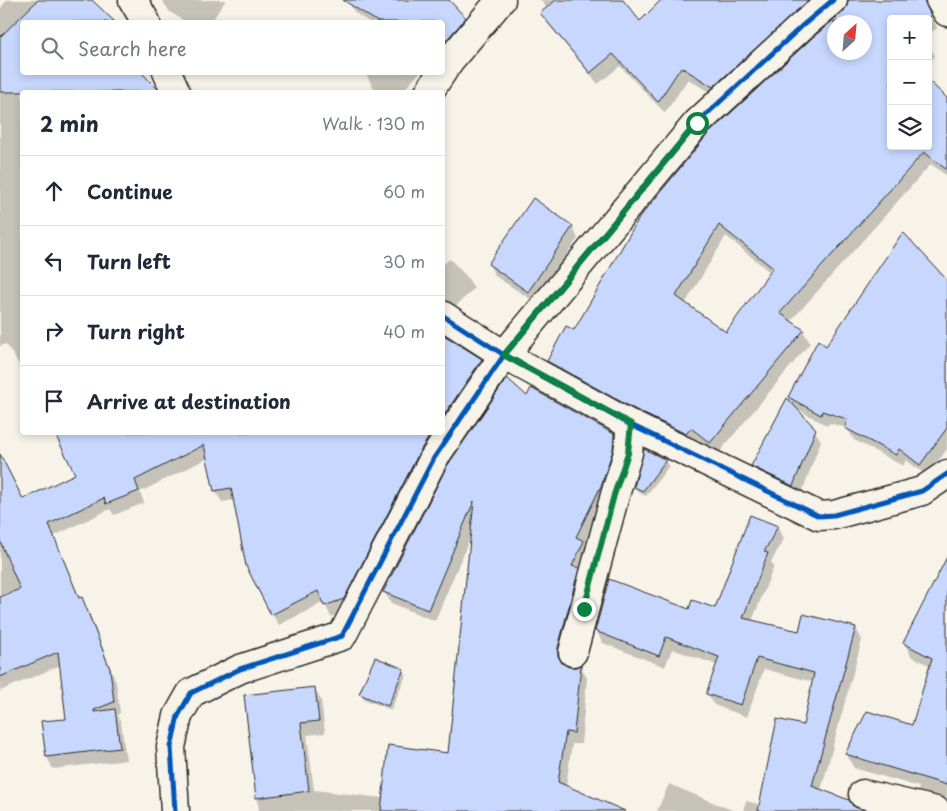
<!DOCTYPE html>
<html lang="en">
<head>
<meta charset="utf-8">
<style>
  :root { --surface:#fff; --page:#f2f2f3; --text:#1f2937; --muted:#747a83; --line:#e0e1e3 }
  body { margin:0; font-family:"Playpen Sans",sans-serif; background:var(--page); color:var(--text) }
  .controls { position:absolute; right:15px; top:15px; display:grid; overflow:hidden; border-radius:5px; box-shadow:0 2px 8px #0003 }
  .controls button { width:45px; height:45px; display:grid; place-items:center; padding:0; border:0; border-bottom:1px solid var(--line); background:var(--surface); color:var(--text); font:25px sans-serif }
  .compass { position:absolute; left:827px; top:15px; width:45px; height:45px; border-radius:50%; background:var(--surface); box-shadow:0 2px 8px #0003; rotate:26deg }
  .stop { position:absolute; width:15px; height:15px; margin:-11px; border:4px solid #0b8043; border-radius:50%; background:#fff }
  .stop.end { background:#0b8043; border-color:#fff; box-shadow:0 1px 5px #0008 }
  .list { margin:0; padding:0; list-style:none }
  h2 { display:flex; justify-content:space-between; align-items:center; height:65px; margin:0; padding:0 20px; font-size:21px }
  h2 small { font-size:16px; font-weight:400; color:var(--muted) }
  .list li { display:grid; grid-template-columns:32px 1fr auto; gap:15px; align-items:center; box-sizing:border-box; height:70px; padding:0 20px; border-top:1px solid var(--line) }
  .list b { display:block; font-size:19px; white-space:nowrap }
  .list em { font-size:16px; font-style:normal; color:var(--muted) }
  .icon { flex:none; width:28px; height:28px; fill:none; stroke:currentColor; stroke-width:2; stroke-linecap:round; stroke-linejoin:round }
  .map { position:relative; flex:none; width:947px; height:811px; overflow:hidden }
  .search { position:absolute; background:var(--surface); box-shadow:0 2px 8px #0003; left:20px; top:20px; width:425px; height:55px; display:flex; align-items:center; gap:12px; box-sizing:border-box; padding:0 18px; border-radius:5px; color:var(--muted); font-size:19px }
  .panel { position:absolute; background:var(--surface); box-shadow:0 2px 8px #0003; left:20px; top:90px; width:425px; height:345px; border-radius:5px }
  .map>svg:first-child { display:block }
</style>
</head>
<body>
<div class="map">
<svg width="947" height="811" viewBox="0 0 947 811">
  <rect width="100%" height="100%" fill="#f7f3e8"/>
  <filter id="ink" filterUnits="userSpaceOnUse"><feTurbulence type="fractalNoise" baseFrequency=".02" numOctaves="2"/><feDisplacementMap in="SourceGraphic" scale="10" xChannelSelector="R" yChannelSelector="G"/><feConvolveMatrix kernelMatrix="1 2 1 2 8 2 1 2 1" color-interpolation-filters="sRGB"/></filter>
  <g filter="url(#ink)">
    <!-- shadow -->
    <g fill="#0003" fill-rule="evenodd">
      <polygon points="7,0 90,0 114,22 22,22 22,72 156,88 158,92 22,92 22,369 6,344 0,346 0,9"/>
      <polygon points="162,0 226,0 211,22 186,22 170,12"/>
      <polygon points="351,0 442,0 465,18 471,29 442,63 442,22 369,22 355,13 349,3"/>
      <polygon points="540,0 622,0 640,23 663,0 830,0 720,99 688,79 665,113 620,66 598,84 549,25 542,13 548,9"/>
      <path d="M849,0H923L931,14L937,28L928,34V19H891V146H928L947,100V176L931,164L790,322L803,331L810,343L717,455L698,439L693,446L555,373L548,361L574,332L709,135L844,13L849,5ZM834,22H864V52H834ZM726,236L771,273L726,334L685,304Z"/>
      <polygon points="928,45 935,56 928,63"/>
      <polygon points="370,72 420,72 402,92 379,92 373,87 367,76"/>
      <polygon points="572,227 578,238 535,302 495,276 489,264"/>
      <polygon points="450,259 467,277 474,288 451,311 442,312 442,265"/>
      <polygon points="947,280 947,449 927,476 906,460 903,466 854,440 847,428 829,423 828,426 797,409 814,430 821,441 800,497 759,477 753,466 793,404 789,397 826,347"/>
      <polygon points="442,335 481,360 488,372 350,610 331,617 324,602 279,625 272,614 234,500 222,502 215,491 208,458 140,492 144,503 114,515 110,509 54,536 80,599 82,598 88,610 116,682 120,713 117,715 121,722 126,760 53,769 47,757 42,722 67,720 61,665 0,691 0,456 23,500 77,475 67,432 442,432"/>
      <polygon points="527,398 613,435 620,447 608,499 585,544 590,553 564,661 564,666 569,668 581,666 587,678 581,744 572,744 566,786 622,811 259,811 245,696 314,688 321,700 325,733 307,735 314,790 383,798 449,754 471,535 435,621 391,603 384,592"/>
      <polygon points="666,460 669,466 646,496 638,492 635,487"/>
      <polygon points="751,517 777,527 784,539 771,562 774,566 752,621 800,633 856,628 862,640 821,790 844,811 743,811 746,801 761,805 804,726 813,682 764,669 747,717 714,705 708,694 717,665 672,649 665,667 603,643 596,631 690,611 715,609"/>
      <polygon points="947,592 947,809 926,804 918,790 919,787 854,768 846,754 912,727 931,666 912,657 904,643"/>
      <polygon points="403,670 406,675 391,710 364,699 361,693"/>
      <polygon points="669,784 734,811 657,811"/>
    </g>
    <!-- building -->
    <g fill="#c7d7fd" stroke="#2b2b2b" fill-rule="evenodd">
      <polygon points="38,0 92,0 115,22 22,22 22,72 141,72 157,88 159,92 0,92 0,37"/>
      <polygon points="343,0 449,0 466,18 442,45 442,22 378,22"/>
      <polygon points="556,0 623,0 640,21 661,0 809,0 713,87 681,67 658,102 613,54 590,73 540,13"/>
      <path d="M848,0H924L931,16L926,19H891V146H928V80L947,98V170L924,152L780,313L804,330L710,443L691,428L686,434L638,411L547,361L566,326L574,330L639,218L708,134L812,38L843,12L847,6ZM834,22H864V52H834ZM719,225L773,268L726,332L676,296Z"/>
      <polygon points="533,198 573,226 528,292 488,264"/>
      <polygon points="903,232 947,280 947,428 920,465 899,449 896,455 845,428 847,419 822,411 821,415 788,397 818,340 826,346"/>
      <polygon points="442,334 482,359 442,418"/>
      <polygon points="507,378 527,396 531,388 614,434 613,450 601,486 576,537 584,541 572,566 579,568 558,648 558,656 562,663 569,667 577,667 581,665 574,733 566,732 558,782 625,811 381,811 388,745 448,753 474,501 428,610 383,592 447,466"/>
      <polygon points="787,398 816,429 793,486 751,466"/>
      <polygon points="54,432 432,432 420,451 344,599 324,606 318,591 271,615 246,566 231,488 214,491 204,445 135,480 139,491 106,504 104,498 49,524 79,598 82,597 110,669 114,702 94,710 94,712 115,709 120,748 46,757 41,721 66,719 58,652 0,677 0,597 20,589 0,541 0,454 23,499 75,474"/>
      <polygon points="644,449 666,460 643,491 634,487"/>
      <polygon points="750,515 778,526 764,552 768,553 743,618 799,631 803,614 856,627 812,786 849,800 853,806 867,811 758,811 777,719 803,725 814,673 757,658 741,705 706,694 719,657 666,637 659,656 595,631 609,579 689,609 692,600 715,608"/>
      <polygon points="947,557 947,785 845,754 867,711 912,725 932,658 903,643"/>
      <polygon points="375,657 404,669 388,706 359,694"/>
      <polygon points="315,687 319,721 301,723 309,791 256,798 244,695"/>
    </g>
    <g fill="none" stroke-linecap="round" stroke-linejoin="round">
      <!-- street casing -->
      <g stroke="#2b2b2b" stroke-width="31">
        <g id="street">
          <polyline points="133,0 146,22"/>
          <polyline points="940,0 947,12"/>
          <polyline points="167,72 176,92"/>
          <polyline points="442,72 450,60 501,0"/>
          <polyline points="429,92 442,72"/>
          <polyline points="442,315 504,355 631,425 819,516 834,515 922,491 947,474"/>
          <polyline points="573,652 615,495 628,453 631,425"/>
          <polyline points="863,794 936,811"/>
          <polyline points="175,811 171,747 178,716 191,693 240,669 342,636 434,458 504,355 697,123 802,26 833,0"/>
        </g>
      </g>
      <!-- street -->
      <use href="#street" stroke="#f7f3e8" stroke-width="28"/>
      <!-- cycleway casing -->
      <g stroke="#f7f3e8" stroke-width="8">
        <g id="cycleway">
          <polyline points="442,315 504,355 631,425 819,516 834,515 922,491 947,474"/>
          <polyline points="175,811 171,747 178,716 191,693 240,669 342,636 434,458 504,355 697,123 802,26 833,0"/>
        </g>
      </g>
      <!-- cycleway -->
      <use href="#cycleway" stroke="#0057b8" stroke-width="5"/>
    </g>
  </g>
  <g fill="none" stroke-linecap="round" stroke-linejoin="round" filter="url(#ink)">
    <!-- route -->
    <polyline stroke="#0b8043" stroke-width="6" points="584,609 614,495 628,453 631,424 504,355 697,123"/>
  </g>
</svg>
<div class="controls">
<button>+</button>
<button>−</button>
<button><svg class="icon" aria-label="layers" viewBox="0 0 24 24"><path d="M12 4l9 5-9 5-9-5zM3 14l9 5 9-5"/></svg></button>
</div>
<svg class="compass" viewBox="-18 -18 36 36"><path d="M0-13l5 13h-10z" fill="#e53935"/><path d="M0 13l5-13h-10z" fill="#747a83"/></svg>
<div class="stop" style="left:697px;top:123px"></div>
<div class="stop end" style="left:584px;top:609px"></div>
<div class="search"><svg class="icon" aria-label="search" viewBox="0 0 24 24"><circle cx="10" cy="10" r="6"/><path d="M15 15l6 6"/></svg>Search here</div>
<section class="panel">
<h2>2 min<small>Walk · 130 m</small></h2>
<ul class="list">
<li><svg class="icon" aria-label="ahead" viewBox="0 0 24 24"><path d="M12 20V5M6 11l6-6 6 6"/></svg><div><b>Continue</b></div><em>60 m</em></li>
<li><svg class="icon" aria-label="left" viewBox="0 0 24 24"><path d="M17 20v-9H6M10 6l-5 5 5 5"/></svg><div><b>Turn left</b></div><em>30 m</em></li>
<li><svg class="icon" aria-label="right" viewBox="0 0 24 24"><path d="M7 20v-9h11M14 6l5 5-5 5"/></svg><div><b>Turn right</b></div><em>40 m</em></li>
<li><svg class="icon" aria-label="arrive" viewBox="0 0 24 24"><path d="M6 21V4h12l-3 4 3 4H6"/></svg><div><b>Arrive at destination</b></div></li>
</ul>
</section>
</div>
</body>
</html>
